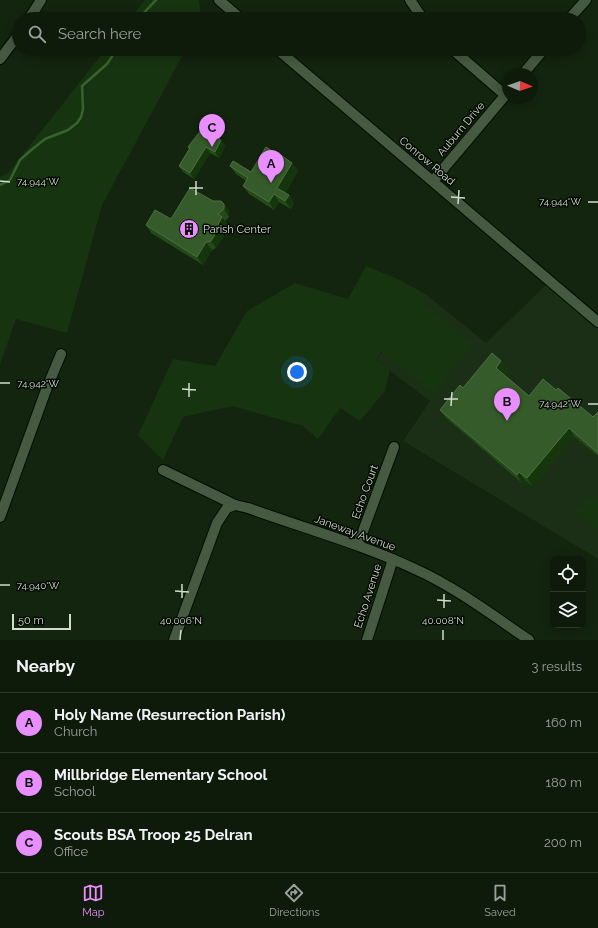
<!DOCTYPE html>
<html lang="en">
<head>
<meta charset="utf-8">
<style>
  :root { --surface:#0e1b0b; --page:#172414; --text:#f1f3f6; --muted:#9ba19d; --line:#2e392c; --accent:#e98efe }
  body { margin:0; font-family:Raleway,sans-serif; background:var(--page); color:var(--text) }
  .controls { position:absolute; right:12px; bottom:12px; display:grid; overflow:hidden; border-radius:8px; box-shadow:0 2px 10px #0003 }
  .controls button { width:36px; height:36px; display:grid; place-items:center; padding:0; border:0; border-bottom:1px solid var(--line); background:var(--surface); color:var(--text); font:20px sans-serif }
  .compass { position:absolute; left:502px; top:68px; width:36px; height:36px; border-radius:50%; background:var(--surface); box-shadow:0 2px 10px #0003; rotate:92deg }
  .scale { position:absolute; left:12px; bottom:10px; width:59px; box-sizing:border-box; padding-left:4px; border:2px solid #d1dcce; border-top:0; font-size:11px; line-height:14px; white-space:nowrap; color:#d1dcce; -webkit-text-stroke:3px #050b04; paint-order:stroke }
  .you { position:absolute; left:297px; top:372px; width:14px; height:14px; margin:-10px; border:3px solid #fff; border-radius:50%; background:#1a73e8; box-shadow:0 0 0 6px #1a73e833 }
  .badge { display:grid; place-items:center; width:26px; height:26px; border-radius:50%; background:var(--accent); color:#111; font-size:13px; font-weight:700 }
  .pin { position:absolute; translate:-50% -33px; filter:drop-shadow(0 1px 2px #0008) }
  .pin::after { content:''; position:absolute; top:21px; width:14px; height:12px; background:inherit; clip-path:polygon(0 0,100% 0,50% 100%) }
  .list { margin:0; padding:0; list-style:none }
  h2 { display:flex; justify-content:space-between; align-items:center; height:52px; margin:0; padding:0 16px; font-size:17px }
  h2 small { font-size:13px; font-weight:400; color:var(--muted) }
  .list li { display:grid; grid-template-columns:26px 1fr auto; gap:12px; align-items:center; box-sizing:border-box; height:60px; padding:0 16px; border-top:1px solid var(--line) }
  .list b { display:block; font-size:15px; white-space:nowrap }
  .list p { margin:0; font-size:13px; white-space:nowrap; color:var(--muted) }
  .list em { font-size:13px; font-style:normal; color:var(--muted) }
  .icon { flex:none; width:22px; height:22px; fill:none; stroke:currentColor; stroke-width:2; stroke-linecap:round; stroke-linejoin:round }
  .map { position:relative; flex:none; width:598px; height:640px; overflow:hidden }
  .search { position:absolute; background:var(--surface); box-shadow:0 2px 10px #0003; left:12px; right:12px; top:12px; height:44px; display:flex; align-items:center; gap:10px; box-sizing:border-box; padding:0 14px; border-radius:22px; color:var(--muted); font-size:15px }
  .sheet { height:232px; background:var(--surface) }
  nav { display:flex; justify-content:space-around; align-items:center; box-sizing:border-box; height:56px; border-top:1px solid var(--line); background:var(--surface); font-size:11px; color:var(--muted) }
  nav a { display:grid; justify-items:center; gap:2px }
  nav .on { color:var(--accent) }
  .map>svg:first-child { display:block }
</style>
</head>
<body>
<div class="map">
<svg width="598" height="640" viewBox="0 0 598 640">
  <rect width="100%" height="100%" fill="#13240f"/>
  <!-- built -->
  <polygon fill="#1a2f15" points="550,281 598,322 598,559 403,441 430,401 376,360 427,295 486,343"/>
  <!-- green -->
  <g fill="#173410">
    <polygon points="145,0 199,0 201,19 130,19"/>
    <polygon points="106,49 186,49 102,205 67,333 16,319 0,364 0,177 9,172"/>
    <polygon points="366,266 398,279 427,295 422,302 473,344 433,393 382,351 376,360 390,370 385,391 360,421 340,408 318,439 303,426 232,406 183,417 163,460 138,435 173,359 215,366 247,311 295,283 348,299"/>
    <polygon points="593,494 598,498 598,527 595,530 576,512"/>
  </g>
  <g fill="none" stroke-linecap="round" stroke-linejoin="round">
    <!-- stream -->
    <g stroke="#39632e" stroke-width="2.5">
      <polyline points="138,19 156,0"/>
      <polyline points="0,185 10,180 20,160 30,151 45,139 68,130 77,123 81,117 83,109 82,86 107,64 117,49"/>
    </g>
    <!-- minor casing -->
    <g stroke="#010d00" stroke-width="12">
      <g id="minor">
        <polyline points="219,0 241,19"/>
        <polyline points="410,0 423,19"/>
        <polyline points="29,19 41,0"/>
        <polyline points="569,19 586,0"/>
        <polyline points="277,49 598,322"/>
        <polyline points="452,49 505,95"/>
        <polyline points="0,59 19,34"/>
        <polyline points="523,74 544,49"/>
        <polyline points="433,181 508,92"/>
        <path d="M163,470L235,505L248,508C304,528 361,544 415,569C455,587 492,615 529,640"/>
        <polyline points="0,517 46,390 61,354"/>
        <polyline points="358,545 394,447"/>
        <polyline points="174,640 217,523 227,508 235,505"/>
        <polyline points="367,640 393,559"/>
      </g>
    </g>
    <!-- minor -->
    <use href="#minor" stroke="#465941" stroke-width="10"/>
  </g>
  <!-- wall -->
  <g fill="#234b17">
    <polygon points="221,140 225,146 219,158 210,153 194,179 183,172 179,166 189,149 188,147"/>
    <polygon points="277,154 292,163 298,171 285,193 289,195 294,203 291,209 279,202 274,210 249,194 243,186 246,181 236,174 230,166 251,172"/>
    <polygon points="224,204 229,211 229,217 225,221 228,225 224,231 224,236 216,248 212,250 203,265 151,233 146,225 171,219"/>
    <polygon points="501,361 507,369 503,374 529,396 556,390 593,417 598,412 598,456 574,436 532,486 525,480 522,483 445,417 440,410"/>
  </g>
  <!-- shaded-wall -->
  <g fill="#15350b">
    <polygon points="221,140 225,146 219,158 215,152"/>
    <polygon points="206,147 210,153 194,179 190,173"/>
    <polygon points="292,163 298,171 283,196 277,188"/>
    <polygon points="274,194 279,202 274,210 269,202"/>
    <polygon points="289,195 294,203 291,209 285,201"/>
    <polygon points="224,204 229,211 229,217 224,209"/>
    <polygon points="222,217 228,225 224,231 224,236 216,248 211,241 218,224"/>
    <polygon points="206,242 212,250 203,265 197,257"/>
    <polygon points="501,361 507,369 501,376 496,368"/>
    <polygon points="569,428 574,436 532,486 527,478"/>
    <polygon points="519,472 525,480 522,483 517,475"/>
  </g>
  <!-- building -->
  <g fill="#365b2a" stroke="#4e6f44">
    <polygon points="202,129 221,140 215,152 206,147 190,173 179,166 190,148 188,147"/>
    <polygon points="266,147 277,154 278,153 292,163 277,188 289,195 285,201 274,194 269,202 243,186 248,178 230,166 233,161 251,172"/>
    <polygon points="190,188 213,201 221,201 224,204 224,209 218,214 222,217 218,224 219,228 211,241 206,242 197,257 146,225 155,210 171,219"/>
    <polygon points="492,353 501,361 496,368 529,396 543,379 556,390 558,388 593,417 598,412 598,453 569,428 527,478 519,472 517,475 440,410 460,385 463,388"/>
  </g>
  <!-- ticks -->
  <path fill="none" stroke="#d1dcce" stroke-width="1.5" d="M0,181L10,182M189,188H203M196,195V181M451,197L465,198M588,202H598M458,204L459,190M0,383H10M182,389L196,390M189,397V383M444,399H458M588,404H598M451,406L452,392M0,585H10M175,591L189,592M182,598V584M437,600L451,601M444,608V594M180,640L181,630M443,640V630"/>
  <!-- icons -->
  <defs>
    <g id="building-disc" transform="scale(1)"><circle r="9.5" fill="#e98efe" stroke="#050b04"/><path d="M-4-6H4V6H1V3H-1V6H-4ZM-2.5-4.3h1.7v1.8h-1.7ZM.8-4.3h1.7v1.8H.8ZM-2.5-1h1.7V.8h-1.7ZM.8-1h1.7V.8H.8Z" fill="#111"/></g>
  </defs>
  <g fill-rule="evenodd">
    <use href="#building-disc" x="189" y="229"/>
  </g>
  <g text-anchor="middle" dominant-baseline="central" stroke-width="3" stroke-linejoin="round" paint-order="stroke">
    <!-- street labels -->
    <g font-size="11" fill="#d1dcce" stroke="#050b04">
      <text transform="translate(461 129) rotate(-50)">Auburn Drive</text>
      <text transform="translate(427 161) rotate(40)">Conrow Road</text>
      <text transform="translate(365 492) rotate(-70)">Echo Court</text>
      <text transform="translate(355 533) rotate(20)">Janeway Avenue</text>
      <text transform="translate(368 596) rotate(-72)">Echo Avenue</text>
    </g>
    <!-- poi labels -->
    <g font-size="11" fill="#d1dcce" stroke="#050b04" text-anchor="start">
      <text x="203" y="229">Parish Center</text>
    </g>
  </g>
  <g font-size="10" text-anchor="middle" fill="#d1dcce" stroke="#050b04" stroke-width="3" stroke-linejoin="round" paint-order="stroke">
    <text x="38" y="185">74.944°W</text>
    <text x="560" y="205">74.944°W</text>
    <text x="38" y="387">74.942°W</text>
    <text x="560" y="407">74.942°W</text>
    <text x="38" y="589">74.940°W</text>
    <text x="181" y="624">40.006°N</text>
    <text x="443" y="624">40.008°N</text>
  </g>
</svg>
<div class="controls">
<button><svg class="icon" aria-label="locate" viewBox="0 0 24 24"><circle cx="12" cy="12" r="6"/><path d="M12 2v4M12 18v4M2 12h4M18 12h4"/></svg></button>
<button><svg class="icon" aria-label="layers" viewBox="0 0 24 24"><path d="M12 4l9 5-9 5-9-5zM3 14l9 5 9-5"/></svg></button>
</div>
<svg class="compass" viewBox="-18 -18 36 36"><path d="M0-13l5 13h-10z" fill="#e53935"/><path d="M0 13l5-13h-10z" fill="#9ba19d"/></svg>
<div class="scale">50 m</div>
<div class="you"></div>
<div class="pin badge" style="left:271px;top:183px">A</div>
<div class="pin badge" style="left:507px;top:421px">B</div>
<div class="pin badge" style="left:212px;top:147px">C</div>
<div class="search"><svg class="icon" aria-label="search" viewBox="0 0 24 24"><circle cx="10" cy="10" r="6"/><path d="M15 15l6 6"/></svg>Search here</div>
</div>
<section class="sheet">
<h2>Nearby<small>3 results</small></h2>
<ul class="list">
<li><span class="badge">A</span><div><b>Holy Name (Resurrection Parish)</b><p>Church</p></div><em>160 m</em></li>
<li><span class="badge">B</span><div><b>Millbridge Elementary School</b><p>School</p></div><em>180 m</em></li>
<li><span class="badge">C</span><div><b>Scouts BSA Troop 25 Delran</b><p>Office</p></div><em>200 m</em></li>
</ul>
</section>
<nav>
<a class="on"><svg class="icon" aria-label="map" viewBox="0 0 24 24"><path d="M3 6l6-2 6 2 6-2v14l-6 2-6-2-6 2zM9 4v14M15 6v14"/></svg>Map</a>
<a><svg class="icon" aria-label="directions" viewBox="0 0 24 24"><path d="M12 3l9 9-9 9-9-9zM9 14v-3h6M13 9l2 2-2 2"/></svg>Directions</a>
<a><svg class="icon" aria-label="saved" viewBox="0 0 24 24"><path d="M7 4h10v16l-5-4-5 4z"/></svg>Saved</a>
</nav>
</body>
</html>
